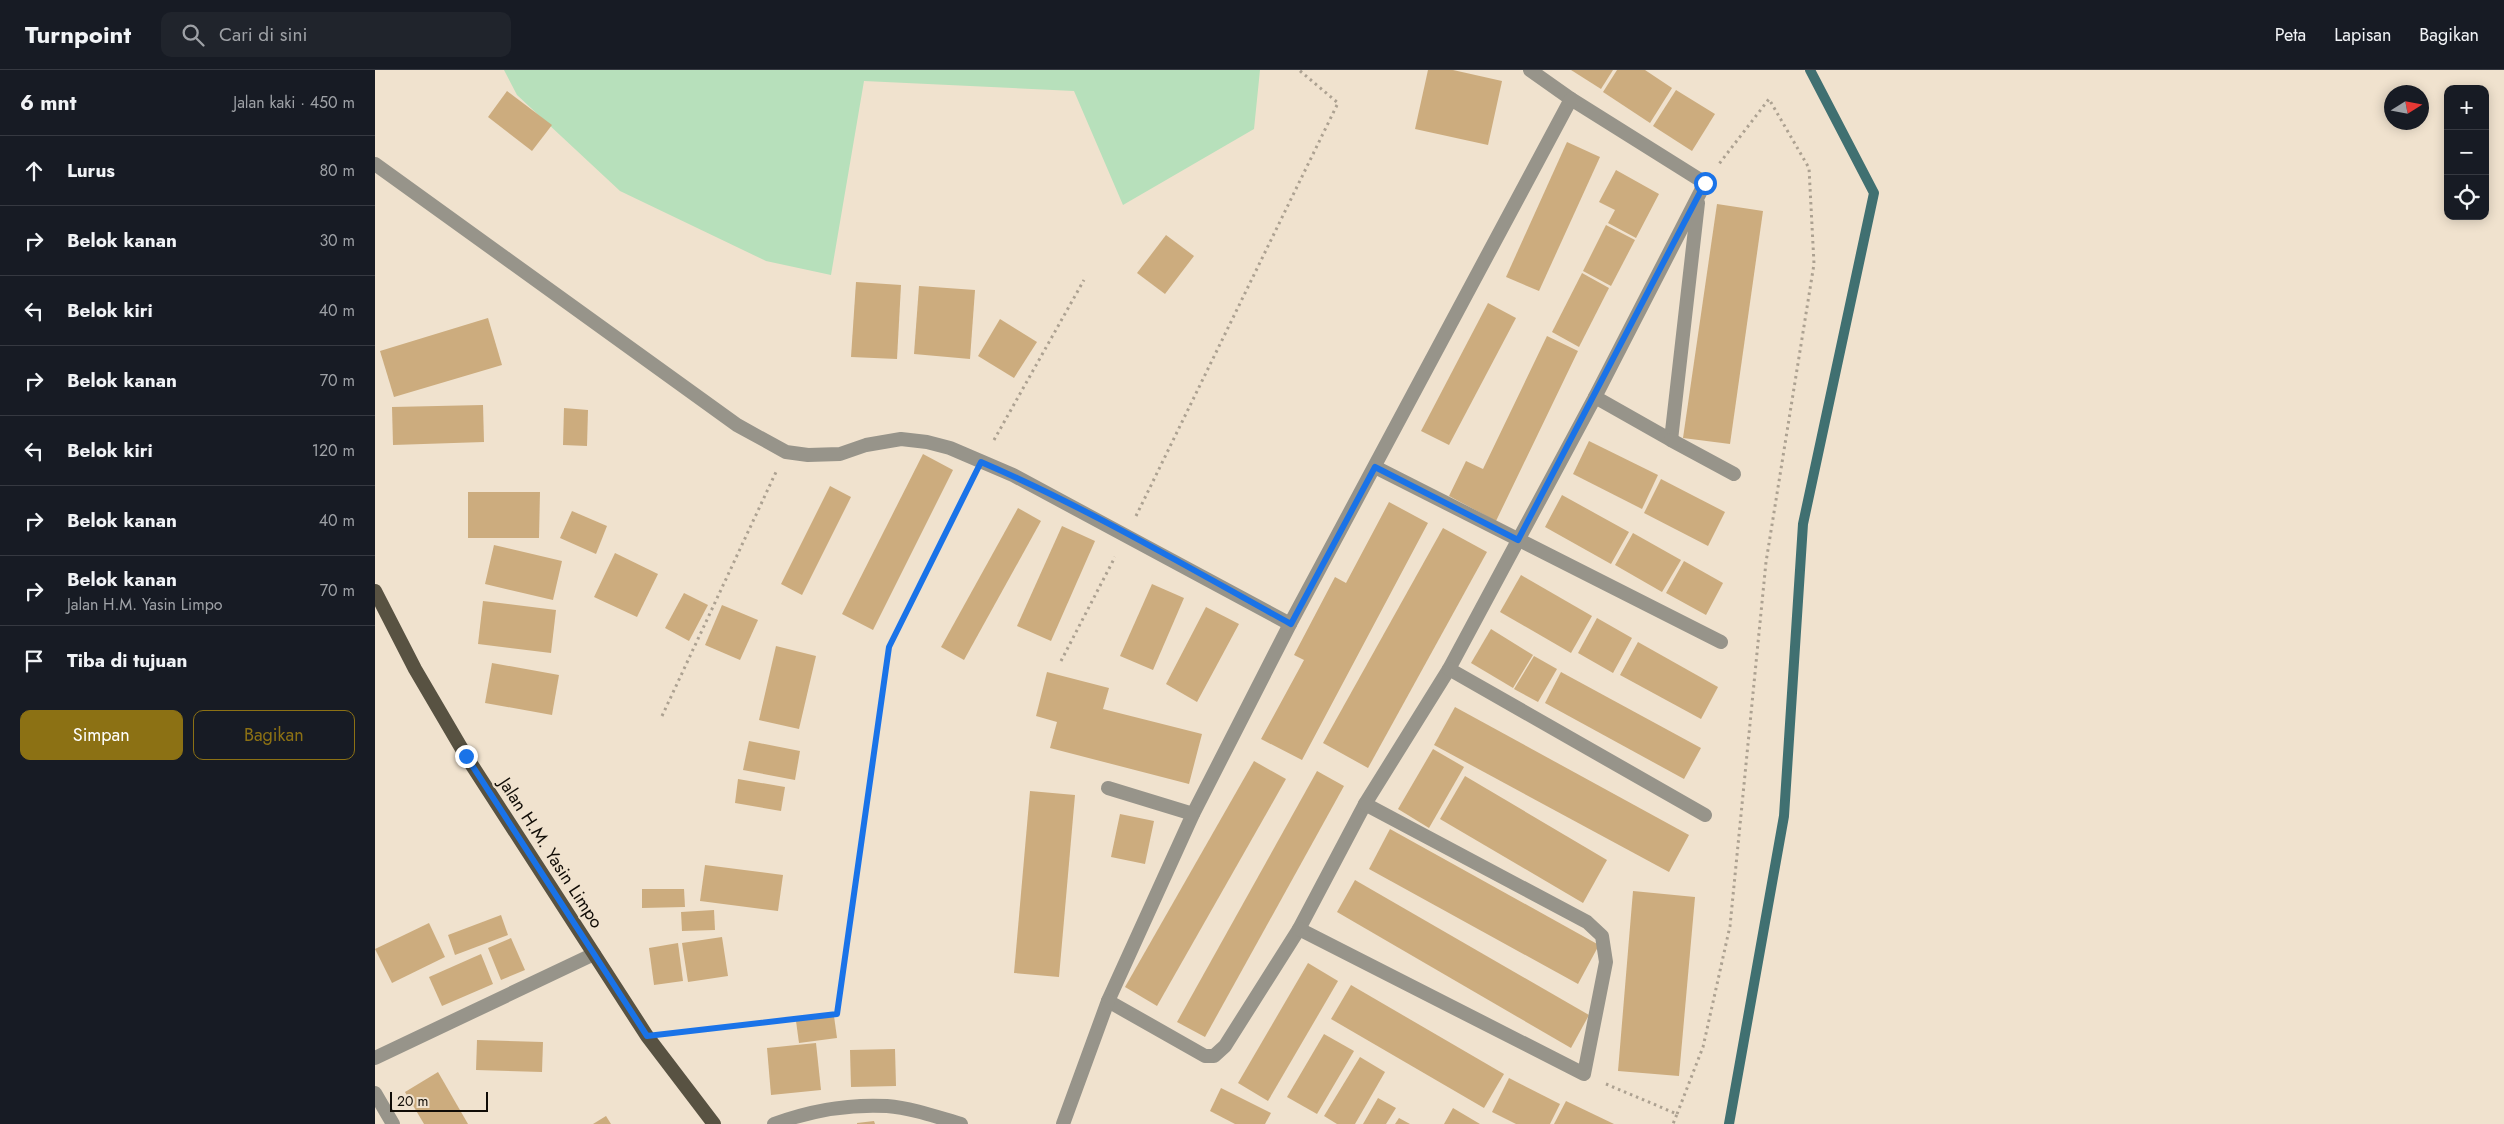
<!DOCTYPE html>
<html lang="id">
<head>
<meta charset="utf-8">
<style>
  :root { --surface:#171b24; --page:#20242c; --text:#f1f3f6; --muted:#9ea1a6; --line:#363941; --accent:#8c7114 }
  body { margin:0; font-family:Jost,sans-serif; background:var(--page); color:var(--text) }
  .controls { position:absolute; right:15px; top:15px; display:grid; overflow:hidden; border-radius:10px; box-shadow:0 2px 12px #0003 }
  .controls button { width:45px; height:45px; display:grid; place-items:center; padding:0; border:0; border-bottom:1px solid var(--line); background:var(--surface); color:var(--text); font:25px sans-serif }
  .compass { position:absolute; left:2009px; top:15px; width:45px; height:45px; border-radius:50%; background:var(--surface); box-shadow:0 2px 12px #0003; rotate:79deg }
  .scale { position:absolute; left:15px; bottom:12px; width:98px; box-sizing:border-box; padding-left:5px; border:2px solid #100c06; border-top:0; font-size:14px; line-height:18px; white-space:nowrap; color:#100c06; -webkit-text-stroke:4px #f0e2ce; paint-order:stroke }
  .stop { position:absolute; width:15px; height:15px; margin:-11px; border:4px solid #1a73e8; border-radius:50%; background:#fff }
  .stop.end { background:#1a73e8; border-color:#fff; box-shadow:0 1px 5px #0008 }
  .list { margin:0; padding:0; list-style:none }
  h2 { display:flex; justify-content:space-between; align-items:center; height:65px; margin:0; padding:0 20px; font-size:21px }
  h2 small { font-size:16px; font-weight:400; color:var(--muted) }
  .list li { display:grid; grid-template-columns:32px 1fr auto; gap:15px; align-items:center; box-sizing:border-box; height:70px; padding:0 20px; border-top:1px solid var(--line) }
  .list b { display:block; font-size:19px; white-space:nowrap }
  .list p { margin:0; font-size:16px; white-space:nowrap; color:var(--muted) }
  .list em { font-size:16px; font-style:normal; color:var(--muted) }
  .actions { display:flex; gap:10px; padding:15px 20px }
  .actions a { flex:1; padding:11px 0; border:1px solid var(--accent); border-radius:10px; text-align:center; font-size:18px; color:var(--accent) }
  .actions .main { background:var(--accent); color:#fff }
  .icon { flex:none; width:28px; height:28px; fill:none; stroke:currentColor; stroke-width:2; stroke-linecap:round; stroke-linejoin:round }
  .map { position:relative; flex:none; width:2129px; height:1054px; overflow:hidden }
  header { display:flex; align-items:center; gap:30px; box-sizing:border-box; height:70px; padding:0 25px; background:var(--surface); border-bottom:1px solid var(--line) }
  header strong { font-size:24px }
  nav { display:flex; gap:28px; margin-inline-start:auto; font-size:18px }
  .search { width:350px; height:45px; background:var(--page); display:flex; align-items:center; gap:12px; box-sizing:border-box; padding:0 18px; border-radius:10px; color:var(--muted); font-size:19px }
  main { display:flex }
  aside { flex:1; background:var(--surface) }
  .map>svg:first-child { display:block }
</style>
</head>
<body>
<header>
<strong>Turnpoint</strong>
<div class="search"><svg class="icon" aria-label="search" viewBox="0 0 24 24"><circle cx="10" cy="10" r="6"/><path d="M15 15l6 6"/></svg>Cari di sini</div>
<nav><a>Peta</a><a>Lapisan</a><a>Bagikan</a></nav>
</header>
<main>
<aside>
<h2>6 mnt<small>Jalan kaki · 450 m</small></h2>
<ul class="list">
<li><svg class="icon" aria-label="ahead" viewBox="0 0 24 24"><path d="M12 20V5M6 11l6-6 6 6"/></svg><div><b>Lurus</b></div><em>80 m</em></li>
<li><svg class="icon" aria-label="right" viewBox="0 0 24 24"><path d="M7 20v-9h11M14 6l5 5-5 5"/></svg><div><b>Belok kanan</b></div><em>30 m</em></li>
<li><svg class="icon" aria-label="left" viewBox="0 0 24 24"><path d="M17 20v-9H6M10 6l-5 5 5 5"/></svg><div><b>Belok kiri</b></div><em>40 m</em></li>
<li><svg class="icon" aria-label="right" viewBox="0 0 24 24"><path d="M7 20v-9h11M14 6l5 5-5 5"/></svg><div><b>Belok kanan</b></div><em>70 m</em></li>
<li><svg class="icon" aria-label="left" viewBox="0 0 24 24"><path d="M17 20v-9H6M10 6l-5 5 5 5"/></svg><div><b>Belok kiri</b></div><em>120 m</em></li>
<li><svg class="icon" aria-label="right" viewBox="0 0 24 24"><path d="M7 20v-9h11M14 6l5 5-5 5"/></svg><div><b>Belok kanan</b></div><em>40 m</em></li>
<li><svg class="icon" aria-label="right" viewBox="0 0 24 24"><path d="M7 20v-9h11M14 6l5 5-5 5"/></svg><div><b>Belok kanan</b><p>Jalan H.M. Yasin Limpo</p></div><em>70 m</em></li>
<li><svg class="icon" aria-label="arrive" viewBox="0 0 24 24"><path d="M6 21V4h12l-3 4 3 4H6"/></svg><div><b>Tiba di tujuan</b></div></li>
</ul>
<div class="actions"><a class="main">Simpan</a><a>Bagikan</a></div>
</aside>
<div class="map">
<svg width="2129" height="1054" viewBox="0 0 2129 1054">
  <rect width="100%" height="100%" fill="#f0e2ce"/>
  <!-- green -->
  <polygon fill="#b7e0bb" points="129,0 885,0 879,59 748,135 699,21 489,11 456,205 391,191 245,121 142,25"/>
  <g fill="none" stroke-linecap="round" stroke-linejoin="round">
    <!-- stream -->
    <polyline stroke="#407071" stroke-width="10" points="1354,1054 1409,746 1428,454 1499,123 1435,0"/>
  </g>
  <!-- building -->
  <g fill="#ccac7e">
    <polygon points="1053,0 1078,0 1127,11 1113,75 1040,59"/>
    <polygon points="1196,0 1238,0 1226,19"/>
    <polygon points="1242,0 1270,0 1297,18 1275,53 1228,22"/>
    <polygon points="1301,20 1340,44 1317,81 1278,56"/>
    <polygon points="132,21 177,55 157,81 113,47"/>
    <polygon points="1192,72 1225,87 1164,221 1131,207"/>
    <polygon points="1241,100 1284,124 1261,168 1233,153 1240,140 1224,132"/>
    <polygon points="1342,134 1388,141 1355,374 1308,368"/>
    <polygon points="1231,155 1260,170 1236,216 1208,201"/>
    <polygon points="791,165 819,186 790,224 762,203"/>
    <polygon points="1207,203 1234,218 1204,277 1177,262"/>
    <polygon points="481,212 526,215 522,289 476,287"/>
    <polygon points="544,216 600,220 595,289 539,284"/>
    <polygon points="1113,233 1141,248 1074,375 1046,361"/>
    <polygon points="113,248 127,295 19,327 5,281"/>
    <polygon points="625,249 662,272 639,308 603,286"/>
    <polygon points="1172,266 1203,281 1121,451 1074,426 1091,391 1108,399"/>
    <polygon points="108,335 109,372 18,375 17,337"/>
    <polygon points="189,338 213,340 212,376 188,375"/>
    <polygon points="1214,371 1283,405 1267,439 1198,404"/>
    <polygon points="548,384 578,400 498,560 467,544"/>
    <polygon points="1286,409 1350,442 1333,476 1269,443"/>
    <polygon points="455,416 476,427 427,525 406,514"/>
    <polygon points="93,422 165,422 164,468 93,468"/>
    <polygon points="1187,425 1254,462 1236,494 1170,457"/>
    <polygon points="1014,432 1053,453 927,690 886,669 929,590 919,585 960,507 971,513"/>
    <polygon points="643,438 666,451 589,590 566,577"/>
    <polygon points="197,441 232,456 221,484 185,468"/>
    <polygon points="687,456 720,471 676,571 642,556"/>
    <polygon points="1068,458 1112,482 993,698 948,673"/>
    <polygon points="1258,463 1306,490 1287,522 1240,495"/>
    <polygon points="119,475 187,491 178,530 110,514"/>
    <polygon points="240,483 283,504 262,547 219,527"/>
    <polygon points="1309,491 1348,513 1331,545 1291,523"/>
    <polygon points="1146,505 1217,546 1196,583 1125,542"/>
    <polygon points="777,514 809,528 778,600 745,586"/>
    <polygon points="309,523 333,535 314,571 290,558"/>
    <polygon points="108,531 181,540 176,583 103,574"/>
    <polygon points="347,535 383,550 365,590 330,575"/>
    <polygon points="831,537 864,554 822,632 791,614"/>
    <polygon points="1222,548 1257,568 1238,603 1203,583"/>
    <polygon points="1116,559 1158,585 1138,618 1096,593"/>
    <polygon points="1263,572 1343,617 1326,649 1245,605"/>
    <polygon points="401,576 441,586 424,659 384,650"/>
    <polygon points="1159,586 1182,599 1163,632 1139,619"/>
    <polygon points="117,593 184,605 177,645 110,633"/>
    <polygon points="672,602 734,618 728,639 827,664 814,714 675,678 682,652 661,646"/>
    <polygon points="1186,602 1326,678 1309,709 1170,633"/>
    <polygon points="1080,637 1314,765 1294,802 1059,675"/>
    <polygon points="374,671 425,681 420,710 368,700"/>
    <polygon points="1058,679 1089,697 1054,758 1023,739"/>
    <polygon points="879,691 911,709 782,936 750,917"/>
    <polygon points="942,701 969,716 830,967 802,952"/>
    <polygon points="1090,706 1232,790 1208,833 1065,749"/>
    <polygon points="363,709 410,717 406,741 360,733"/>
    <polygon points="655,721 700,725 684,907 639,903"/>
    <polygon points="745,744 779,751 770,794 736,787"/>
    <polygon points="1015,759 1224,875 1203,914 994,799"/>
    <polygon points="330,795 408,805 403,841 325,831"/>
    <polygon points="980,810 1214,945 1196,978 962,842"/>
    <polygon points="267,819 309,819 310,837 267,838"/>
    <polygon points="1258,821 1320,827 1304,1006 1243,1001"/>
    <polygon points="339,840 340,860 307,861 306,842"/>
    <polygon points="126,845 133,865 80,885 73,865"/>
    <polygon points="54,853 70,887 17,913 0,879"/>
    <polygon points="347,867 353,906 313,912 307,873"/>
    <polygon points="136,868 150,900 126,910 113,878"/>
    <polygon points="303,873 308,911 279,915 274,878"/>
    <polygon points="106,884 118,914 67,936 54,907"/>
    <polygon points="933,893 963,911 893,1031 863,1013"/>
    <polygon points="976,915 1129,1004 1109,1038 956,949"/>
    <polygon points="459,946 462,968 424,973 421,951"/>
    <polygon points="949,964 979,981 942,1044 912,1027"/>
    <polygon points="102,970 168,972 167,1002 101,1000"/>
    <polygon points="441,973 446,1020 396,1025 392,978"/>
    <polygon points="520,979 521,1016 476,1017 475,980"/>
    <polygon points="985,987 1010,1002 980,1054 962,1054 949,1046"/>
    <polygon points="63,1002 93,1054 49,1054 30,1022"/>
    <polygon points="1134,1008 1185,1034 1175,1054 1141,1054 1117,1042"/>
    <polygon points="846,1018 896,1043 890,1054 860,1054 835,1041"/>
    <polygon points="1003,1028 1021,1038 1011,1054 988,1054"/>
    <polygon points="1191,1031 1239,1054 1179,1054"/>
    <polygon points="1078,1038 1105,1054 1069,1054"/>
    <polygon points="231,1046 236,1054 218,1054"/>
    <polygon points="1024,1048 1035,1054 1020,1054"/>
    <polygon points="499,1051 500,1054 482,1054 482,1053"/>
  </g>
  <g fill="none" stroke-linecap="round" stroke-linejoin="round">
    <!-- path -->
    <g stroke="#aca191" stroke-width="3" stroke-dasharray="2.5 4" stroke-linecap="butt">
      <polyline points="619,370 709,210"/>
      <polyline points="761,446 963,33 924,0"/>
      <polyline points="686,591 740,487"/>
      <polyline points="287,646 401,402"/>
      <polyline points="298,963 462,944 514,577 596,413"/>
      <polyline points="1231,1014 1302,1044 1298,1054"/>
      <polyline points="1302,1044 1328,977 1355,856 1391,492 1439,194 1434,98 1394,29 1344,94"/>
    </g>
    <!-- minor -->
    <g stroke="#97948a" stroke-width="14">
      <polyline points="1155,0 1196,29"/>
      <polygon points="1196,29 1330,113 1220,327 1074,599 990,734 924,859 850,976 839,986 830,986 733,931 818,744 915,554"/>
      <polyline points="0,94 362,355 411,382 433,385 465,384 491,375 526,369 552,372 575,378 638,405 915,554"/>
      <polyline points="1220,327 1296,370 1323,133"/>
      <polyline points="1296,370 1359,404"/>
      <polyline points="1000,397 1346,572"/>
      <polyline points="1074,599 1330,745"/>
      <polyline points="733,718 818,744"/>
      <polyline points="924,859 1209,1004 1231,892 1227,866 1212,852 990,734"/>
      <polyline points="0,988 219,884"/>
      <polyline points="0,1023 18,1054"/>
      <path d="M399,1054C434,1041 474,1034 512,1036C537,1038 562,1047 586,1054"/>
      <polyline points="688,1054 733,931"/>
    </g>
    <!-- primary -->
    <polyline stroke="#585242" stroke-width="14" points="0,521 40,599 91,686 272,966 339,1054"/>
  </g>
  <g fill="none" stroke-linecap="round" stroke-linejoin="round">
    <!-- route -->
    <path stroke="#1a73e8" stroke-width="6" d="M91,686L272,966L462,944L514,577L606,392C713,438 814,498 916,554L1000,397L1143,470L1330,113"/>
  </g>
  <g text-anchor="middle" dominant-baseline="central" stroke-width="4.5" stroke-linejoin="round" paint-order="stroke">
    <!-- street labels -->
    <g font-size="18" fill="#100c06" stroke="#f0e2ce">
      <text transform="translate(176 783) rotate(57)">Jalan H.M. Yasin Limpo</text>
    </g>
  </g>
</svg>
<div class="controls">
<button>+</button>
<button>−</button>
<button><svg class="icon" aria-label="locate" viewBox="0 0 24 24"><circle cx="12" cy="12" r="6"/><path d="M12 2v4M12 18v4M2 12h4M18 12h4"/></svg></button>
</div>
<svg class="compass" viewBox="-18 -18 36 36"><path d="M0-13l5 13h-10z" fill="#e53935"/><path d="M0 13l5-13h-10z" fill="#9ea1a6"/></svg>
<div class="scale">20 m</div>
<div class="stop" style="left:1330px;top:113px"></div>
<div class="stop end" style="left:91px;top:686px"></div>
</div>
</main>
</body>
</html>
